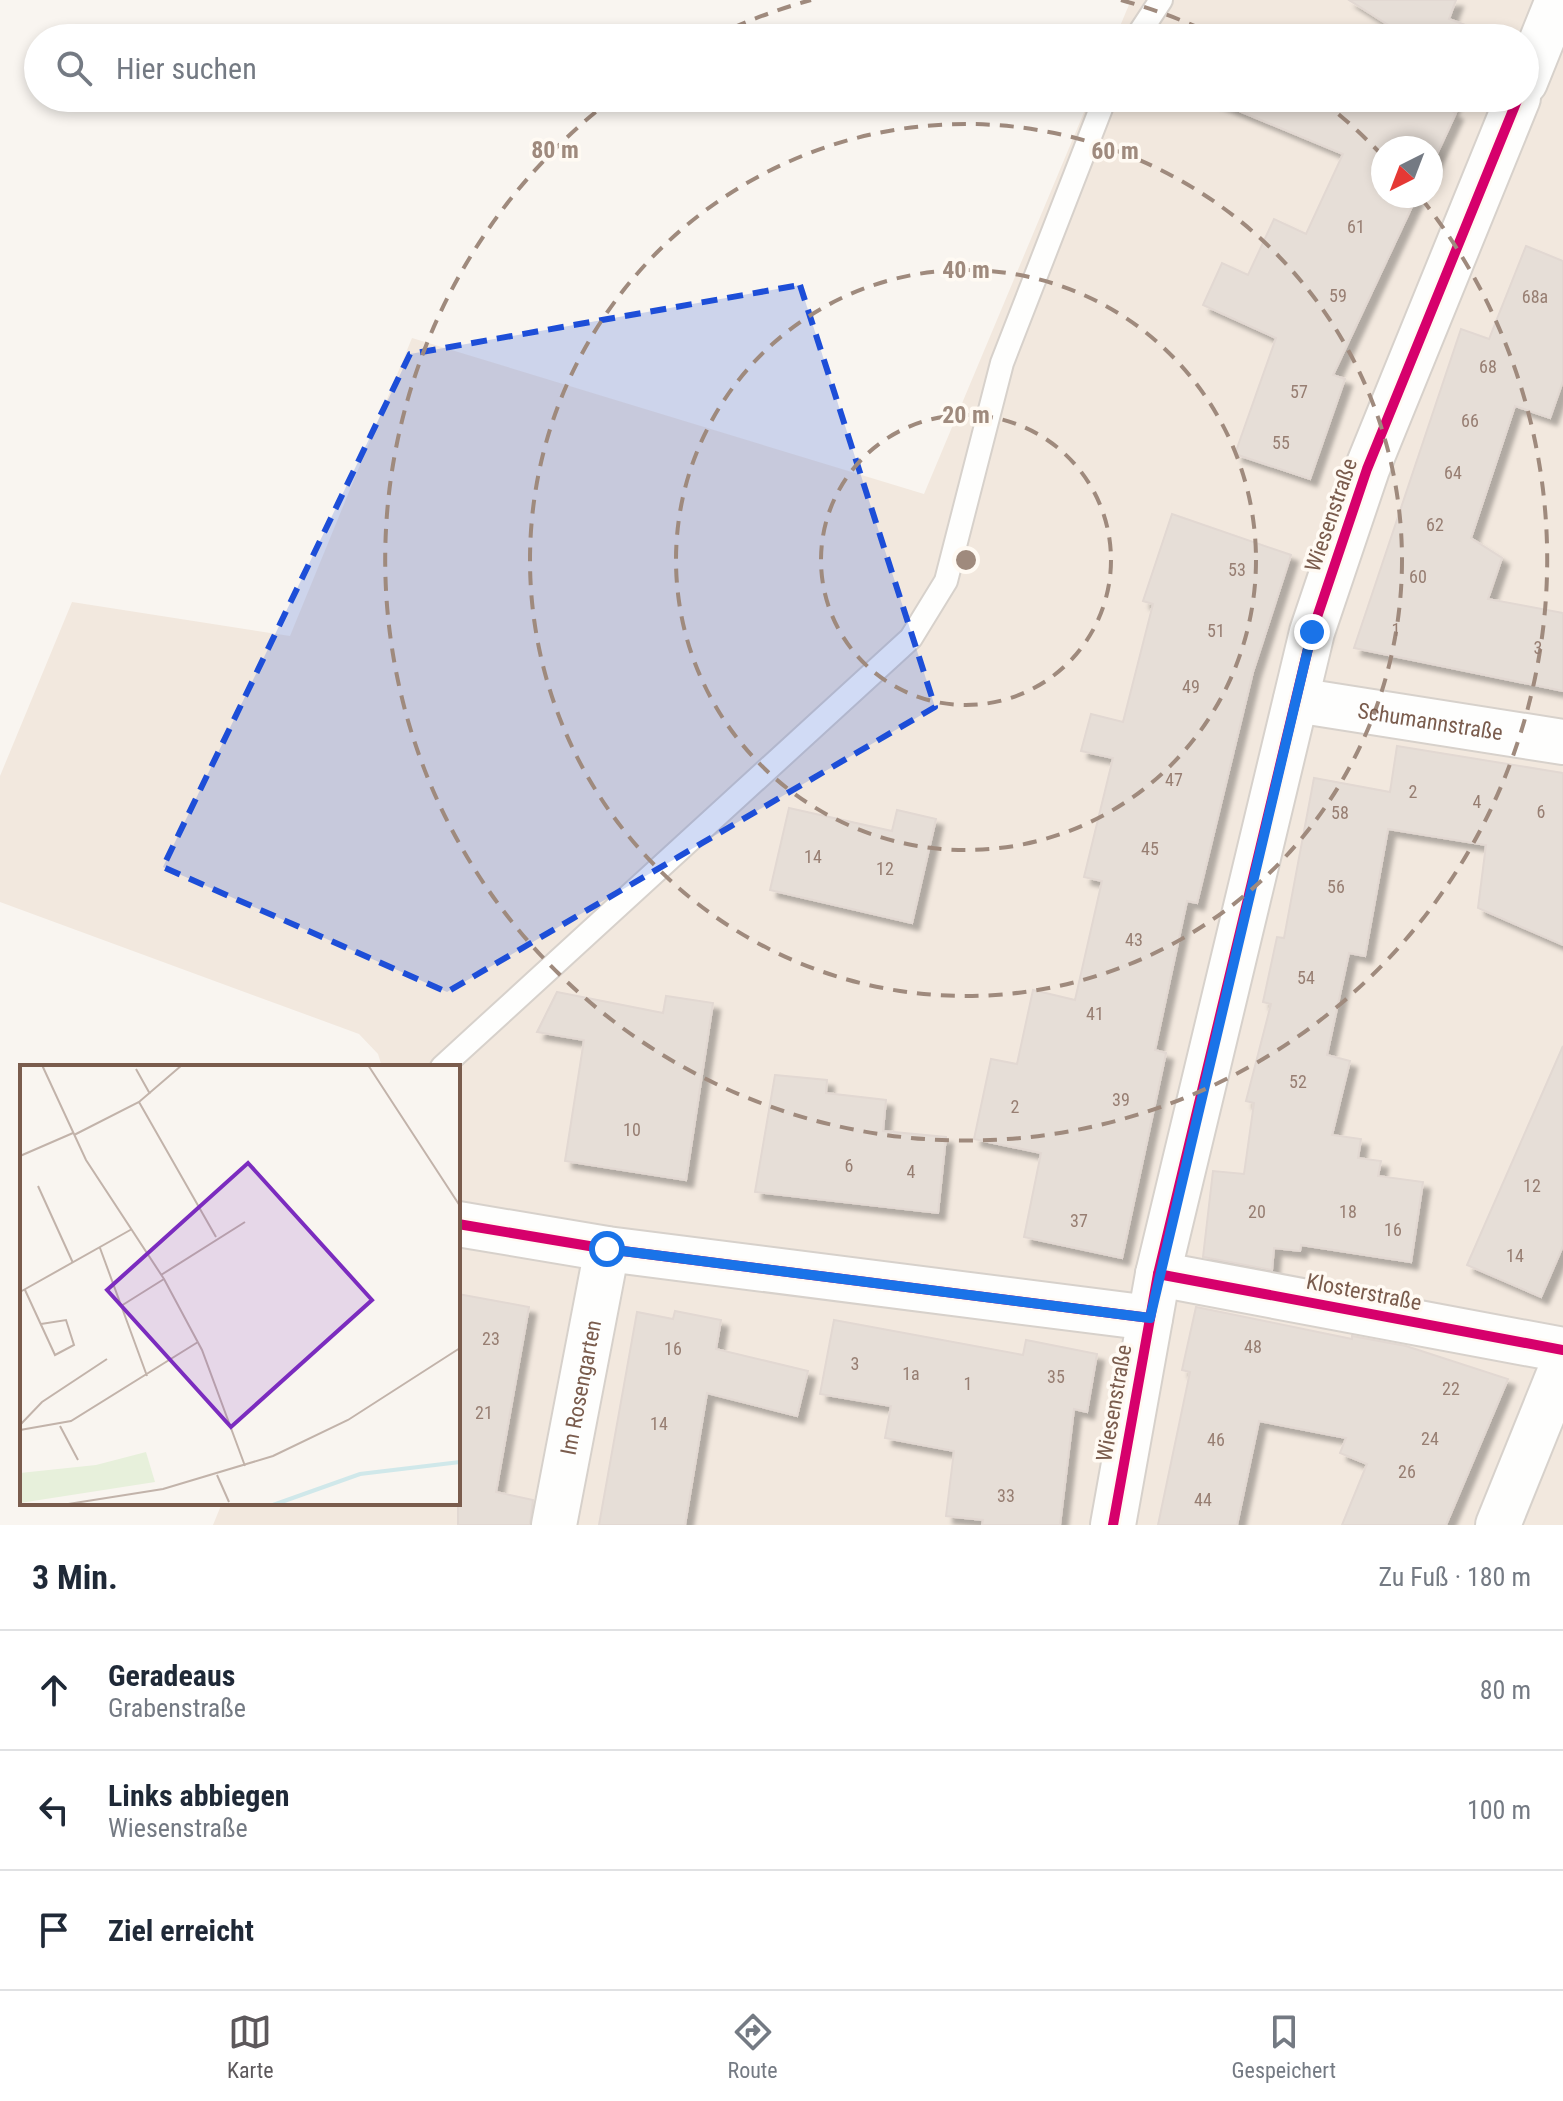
<!DOCTYPE html>
<html lang="de">
<head>
<meta charset="utf-8">
<style>
  :root { --surface:#fff; --page:#f2f2f3; --text:#1f2937; --muted:#747a83; --line:#e0e1e3; --accent:#5c585b }
  body { margin:0; font-family:"Roboto Condensed",sans-serif; background:var(--page); color:var(--text) }
  .compass { position:absolute; left:1371px; top:136px; width:72px; height:72px; border-radius:50%; background:var(--surface); box-shadow:0 4px 12px #0003; rotate:222deg }
  .stop { position:absolute; width:24px; height:24px; margin:-18px; border:6px solid #1a73e8; border-radius:50%; background:#fff }
  .stop.end { background:#1a73e8; border-color:#fff; box-shadow:0 2px 8px #0008 }
  .list { margin:0; padding:0; list-style:none }
  h2 { display:flex; justify-content:space-between; align-items:center; height:104px; margin:0; padding:0 32px; font-size:34px }
  h2 small { font-size:26px; font-weight:400; color:var(--muted) }
  .list li { display:grid; grid-template-columns:52px 1fr auto; gap:24px; align-items:center; box-sizing:border-box; height:120px; padding:0 32px; border-top:2px solid var(--line) }
  .list b { display:block; font-size:30px; white-space:nowrap }
  .list p { margin:0; font-size:26px; white-space:nowrap; color:var(--muted) }
  .list em { font-size:26px; font-style:normal; color:var(--muted) }
  .icon { flex:none; width:44px; height:44px; fill:none; stroke:currentColor; stroke-width:2; stroke-linecap:round; stroke-linejoin:round }
  .map { position:relative; flex:none; width:1563px; height:1525px; overflow:hidden }
  .search { position:absolute; background:var(--surface); box-shadow:0 4px 12px #0003; left:24px; right:24px; top:24px; height:88px; display:flex; align-items:center; gap:20px; box-sizing:border-box; padding:0 28px; border-radius:44px; color:var(--muted); font-size:30px }
  .sheet { height:464px; background:var(--surface) }
  nav { display:flex; justify-content:space-around; align-items:center; box-sizing:border-box; height:112px; border-top:2px solid var(--line); background:var(--surface); font-size:22px; color:var(--muted) }
  nav a { display:grid; justify-items:center; gap:4px }
  nav .on { color:var(--accent) }
  .map>svg:first-child { display:block }
</style>
</head>
<body>
<div class="map">
<svg width="1563" height="1525" viewBox="0 0 1563 1525">
  <defs>
    <filter id="shadow"><feDropShadow dx="7" dy="7" stdDeviation="2" flood-color="#0004"/></filter>
  </defs>
  <rect width="100%" height="100%" fill="#f9f5f0"/>
  <!-- residential -->
  <path fill="#f2e8de" fill-rule="evenodd" d="M1131,0H1563V1525H213L222,1503H458V1067H382L378,1054L359,1034L0,902V776L72,602L290,636L412,338L924,494L1090,98H1525V38H1115ZM1383,148H1431V196H1383Z"/>
  <!-- building -->
  <g fill="#e6ded7" stroke="#e2d8d2" stroke-width="2" filter="url(#shadow)">
    <polygon points="1349,0 1456,0 1449,19 1471,27 1466,38 1409,38"/>
    <polygon points="1208,98 1455,98 1450,110 1456,113 1431,167 1431,148 1383,148 1383,196 1417,196 1333,375 1345,379 1310,479 1235,454 1276,338 1203,305 1222,263 1248,275 1274,219 1306,234 1343,154"/>
    <polygon points="1526,246 1563,261 1563,381 1550,418 1515,406 1471,538 1502,558 1488,599 1563,613 1563,691 1354,648 1461,329 1489,339"/>
    <polygon points="1172,514 1291,555 1253,672 1197,903 1187,901 1155,1050 1166,1053 1122,1258 1024,1237 1041,1153 974,1139 991,1059 1017,1064 1033,990 1075,1000 1102,881 1084,877 1113,758 1081,751 1091,714 1123,722 1153,604 1143,601"/>
    <polygon points="1397,746 1563,773 1563,945 1478,908 1486,845 1388,829 1365,956 1349,953 1327,1055 1350,1061 1332,1135 1361,1139 1358,1158 1381,1161 1378,1176 1423,1182 1411,1262 1301,1245 1300,1251 1274,1248 1272,1270 1203,1257 1213,1171 1244,1174 1254,1103 1246,1101 1271,1004 1263,1002 1277,937 1284,938 1314,778 1390,792"/>
    <polygon points="789,808 892,831 897,810 936,819 912,923 770,890"/>
    <polygon points="557,992 663,1013 666,996 713,1003 686,1180 565,1161 584,1040 537,1032"/>
    <polygon points="1563,1046 1563,1246 1541,1297 1467,1265"/>
    <polygon points="775,1075 827,1080 826,1093 886,1100 883,1131 946,1137 938,1213 755,1192"/>
    <polygon points="458,1294 529,1307 496,1492 533,1500 530,1525 458,1525"/>
    <polygon points="1196,1307 1352,1339 1352,1336 1406,1346 1508,1379 1446,1525 1342,1525 1367,1464 1340,1453 1346,1438 1259,1421 1237,1525 1158,1525 1190,1372 1182,1370"/>
    <polygon points="675,1311 721,1320 716,1349 808,1371 797,1416 707,1393 685,1525 599,1525 637,1312 673,1319"/>
    <polygon points="834,1320 1023,1355 1026,1340 1097,1354 1087,1412 1074,1409 1060,1525 982,1525 983,1520 946,1516 954,1451 885,1438 891,1406 820,1394"/>
  </g>
  <g fill="none" stroke-linecap="round" stroke-linejoin="round">
    <!-- lane casing -->
    <g stroke="#d7d1cb" stroke-width="26">
      <g id="lane">
        <polyline points="1136,38 1161,0"/>
        <polyline points="442,1067 911,638 946,581 1002,363 1105,98"/>
      </g>
    </g>
    <!-- street casing -->
    <g stroke="#d7d1cb" stroke-width="48">
      <g id="street">
        <polyline points="1525,82 1558,0"/>
        <path id="s1" d="M1296,700L1563,742"/>
        <polyline points="458,1224 607,1249 1150,1318"/>
        <polyline points="1158,1274 1563,1350"/>
        <path id="s2" d="M554,1525L607,1249"/>
        <polyline points="1113,1525 1158,1274 1312,632 1367,469 1518,98"/>
        <polyline points="1498,1525 1563,1364"/>
      </g>
    </g>
    <!-- lane -->
    <use href="#lane" stroke="#fefefd" stroke-width="22"/>
    <!-- street -->
    <use href="#street" stroke="#fefefd" stroke-width="44"/>
    <!-- cycleway casing -->
    <g stroke="#fffaf3" stroke-width="15">
      <g id="cycleway">
        <polyline points="458,1224 607,1249 1150,1318"/>
        <polyline points="1158,1274 1563,1350"/>
        <polyline points="1113,1525 1158,1274 1312,632 1367,469 1518,98"/>
      </g>
    </g>
    <!-- cycleway -->
    <use href="#cycleway" stroke="#d6006c" stroke-width="10"/>
  </g>
  <g fill="none" stroke-linecap="round" stroke-linejoin="round">
    <!-- route -->
    <polyline stroke="#1a73e8" stroke-width="10" points="607,1249 1150,1318 1312,632"/>
  </g>
  <!-- marked area -->
  <path fill="#1d4ed8" fill-opacity="0.2" stroke="#1d4ed8" stroke-width="6" stroke-dasharray="16 10" stroke-linejoin="round" d="M800,285L935,707L447,992L163,867L410,354Z"/>
  <!-- distance rings -->
  <g fill="none" stroke="#9f8a7d" stroke-width="4" stroke-dasharray="14 10">
    <circle cx="966" cy="560" r="145"/>
    <circle cx="966" cy="560" r="290"/>
    <circle cx="966" cy="560" r="436"/>
    <path d="M711 38A581 581 0 0 1 811 0M1121 0A581 581 0 0 1 1221 38M1320 99A581 581 0 0 1 1380 153M1421 198A581 581 0 1 1 612 99"/>
  </g>
  <g text-anchor="middle" dominant-baseline="central" stroke-width="7" stroke-linejoin="round" paint-order="stroke">
    <!-- number labels -->
    <g font-size="18" fill="#977e72">
      <text x="1356" y="226">61</text>
      <text x="1338" y="295">59</text>
      <text x="1535" y="296">68a</text>
      <text x="1488" y="366">68</text>
      <text x="1299" y="391">57</text>
      <text x="1470" y="420">66</text>
      <text x="1281" y="442">55</text>
      <text x="1453" y="472">64</text>
      <text x="1435" y="524">62</text>
      <text x="1237" y="569">53</text>
      <text x="1418" y="576">60</text>
      <text x="1396" y="629">1</text>
      <text x="1216" y="630">51</text>
      <text x="1538" y="647">3</text>
      <text x="1191" y="686">49</text>
      <text x="1174" y="779">47</text>
      <text x="1413" y="791">2</text>
      <text x="1477" y="801">4</text>
      <text x="1541" y="811">6</text>
      <text x="1340" y="812">58</text>
      <text x="1150" y="848">45</text>
      <text x="813" y="856">14</text>
      <text x="885" y="868">12</text>
      <text x="1336" y="886">56</text>
      <text x="1134" y="939">43</text>
      <text x="1306" y="977">54</text>
      <text x="1095" y="1013">41</text>
      <text x="1298" y="1081">52</text>
      <text x="1121" y="1099">39</text>
      <text x="1015" y="1106">2</text>
      <text x="632" y="1129">10</text>
      <text x="849" y="1165">6</text>
      <text x="911" y="1171">4</text>
      <text x="1532" y="1185">12</text>
      <text x="1257" y="1211">20</text>
      <text x="1348" y="1211">18</text>
      <text x="1079" y="1220">37</text>
      <text x="1393" y="1229">16</text>
      <text x="1515" y="1255">14</text>
      <text x="491" y="1338">23</text>
      <text x="1253" y="1346">48</text>
      <text x="673" y="1348">16</text>
      <text x="855" y="1363">3</text>
      <text x="911" y="1373">1a</text>
      <text x="1056" y="1376">35</text>
      <text x="968" y="1383">1</text>
      <text x="1451" y="1388">22</text>
      <text x="484" y="1412">21</text>
      <text x="659" y="1423">14</text>
      <text x="1430" y="1438">24</text>
      <text x="1216" y="1439">46</text>
      <text x="1407" y="1471">26</text>
      <text x="1006" y="1495">33</text>
      <text x="1203" y="1499">44</text>
    </g>
    <!-- street labels -->
    <g font-size="22" fill="#7a5c4d" stroke="#fffaf3">
      <text transform="translate(1331 515) rotate(-71)">Wiesenstraße</text>
      <text stroke="none"><textPath href="#s1" startOffset="136">Schumannstraße</textPath></text>
      <text transform="translate(1364 1292) rotate(11)">Klosterstraße</text>
      <text stroke="none"><textPath href="#s2" startOffset="140">Im Rosengarten</textPath></text>
      <text transform="translate(1114 1403) rotate(-80)">Wiesenstraße</text>
    </g>
  </g>
  <!-- overview -->
  <g transform="translate(20 1065)">
    <rect width="440" height="440" fill="#f9f5f0"/>
    <path d="M126,387L135,417L0,438V408L76,400Z" fill="#e7f0db"/>
    <path fill="none" stroke="#d0e8ea" stroke-width="4" d="M253,440L340,409L440,397"/>
    <path fill="none" stroke="#c2b3aa" stroke-width="2" d="M22,0L66,95L144,214L182,285L225,401M348,0L440,141M116,4L130,29M119,37L196,172M54,70L119,37L162,0M0,91L53,68M18,121L53,198M80,183L127,311M141,210L225,157M5,225L35,290L54,280L46,255L21,259M0,227L112,164M101,241L144,214M0,360L22,337L87,294M40,361L58,395M0,365L51,356L178,277M197,410L209,437M42,440L143,424L253,391L328,355L440,283"/>
    <path fill="#7b2cbf" fill-opacity="0.15" stroke="#7b2cbf" stroke-width="4" d="M228,98L352,235L211,362L87,225Z"/>
    <rect width="440" height="440" fill="none" stroke="#7a5c4d" stroke-width="4"/>
  </g>
  <circle cx="966" cy="560" r="12" fill="#9f8a7d" stroke="#fffaf3" stroke-width="4"/>
  <g font-size="24" text-anchor="middle" font-weight="bold" fill="#9f8a7d" stroke="#fffaf3" stroke-width="7" stroke-linejoin="round" paint-order="stroke">
    <text x="555" y="158">80 m</text>
    <text x="1115" y="159">60 m</text>
    <text x="966" y="278">40 m</text>
    <text x="966" y="423">20 m</text>
  </g>
</svg>
<svg class="compass" viewBox="-18 -18 36 36"><path d="M0-13l5 13h-10z" fill="#e53935"/><path d="M0 13l5-13h-10z" fill="#747a83"/></svg>
<div class="stop" style="left:607px;top:1249px"></div>
<div class="stop end" style="left:1312px;top:632px"></div>
<div class="search"><svg class="icon" aria-label="search" viewBox="0 0 24 24"><circle cx="10" cy="10" r="6"/><path d="M15 15l6 6"/></svg>Hier suchen</div>
</div>
<section class="sheet">
<h2>3 Min.<small>Zu Fuß · 180 m</small></h2>
<ul class="list">
<li><svg class="icon" aria-label="ahead" viewBox="0 0 24 24"><path d="M12 20V5M6 11l6-6 6 6"/></svg><div><b>Geradeaus</b><p>Grabenstraße</p></div><em>80 m</em></li>
<li><svg class="icon" aria-label="left" viewBox="0 0 24 24"><path d="M17 20v-9H6M10 6l-5 5 5 5"/></svg><div><b>Links abbiegen</b><p>Wiesenstraße</p></div><em>100 m</em></li>
<li><svg class="icon" aria-label="arrive" viewBox="0 0 24 24"><path d="M6 21V4h12l-3 4 3 4H6"/></svg><div><b>Ziel erreicht</b></div></li>
</ul>
</section>
<nav>
<a class="on"><svg class="icon" aria-label="map" viewBox="0 0 24 24"><path d="M3 6l6-2 6 2 6-2v14l-6 2-6-2-6 2zM9 4v14M15 6v14"/></svg>Karte</a>
<a><svg class="icon" aria-label="directions" viewBox="0 0 24 24"><path d="M12 3l9 9-9 9-9-9zM9 14v-3h6M13 9l2 2-2 2"/></svg>Route</a>
<a><svg class="icon" aria-label="saved" viewBox="0 0 24 24"><path d="M7 4h10v16l-5-4-5 4z"/></svg>Gespeichert</a>
</nav>
</body>
</html>
